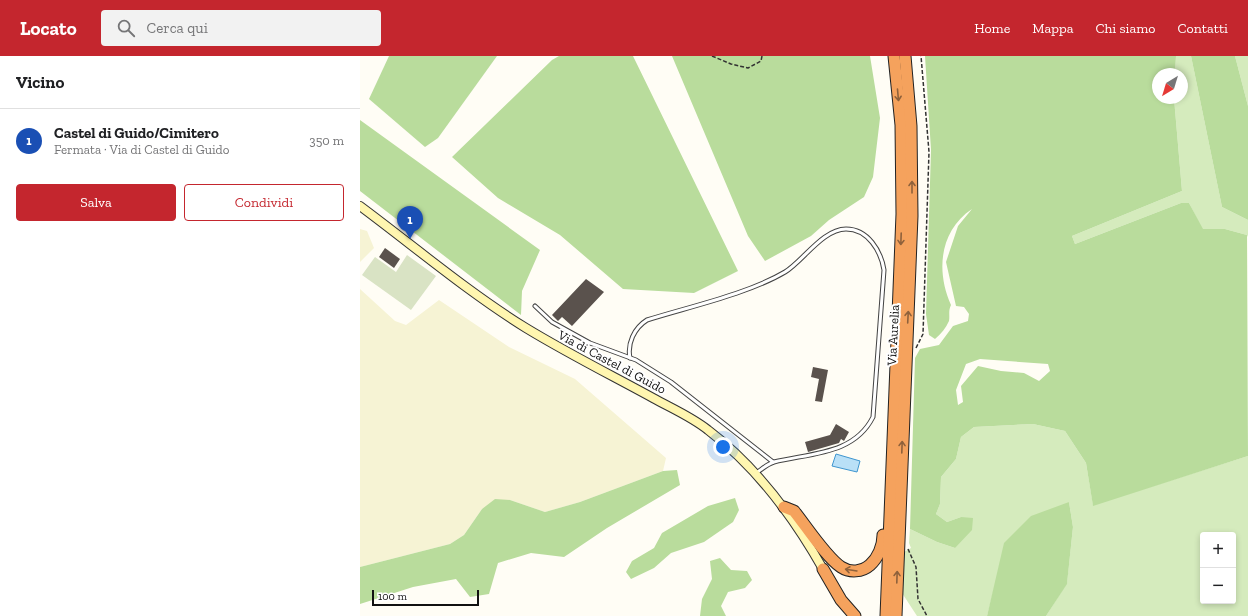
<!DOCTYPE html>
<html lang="it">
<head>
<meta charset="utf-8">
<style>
  :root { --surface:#fff; --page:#f2f2f2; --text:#202124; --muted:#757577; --line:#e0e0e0; --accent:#c4262e }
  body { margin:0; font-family:"Zilla Slab",serif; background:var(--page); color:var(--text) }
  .controls { position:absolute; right:12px; bottom:12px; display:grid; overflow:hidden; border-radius:4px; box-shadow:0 2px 6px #0003 }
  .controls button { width:36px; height:36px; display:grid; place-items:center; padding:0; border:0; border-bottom:1px solid var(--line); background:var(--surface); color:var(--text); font:20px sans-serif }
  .compass { position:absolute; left:792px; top:12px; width:36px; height:36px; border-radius:50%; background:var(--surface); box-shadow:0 2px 6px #0003; rotate:218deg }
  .scale { position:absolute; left:12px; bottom:10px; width:107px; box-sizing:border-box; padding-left:4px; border:2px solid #111; border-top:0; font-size:11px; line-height:14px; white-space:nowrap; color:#111; -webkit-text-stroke:3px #fff; paint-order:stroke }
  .you { position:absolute; left:363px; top:391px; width:14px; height:14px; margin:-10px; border:3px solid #fff; border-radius:50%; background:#1a73e8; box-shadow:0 0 0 6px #1a73e833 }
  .badge { display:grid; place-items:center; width:26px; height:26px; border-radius:50%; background:var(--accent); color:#fff; font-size:13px; font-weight:700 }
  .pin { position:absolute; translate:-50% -33px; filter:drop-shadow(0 1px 2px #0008) }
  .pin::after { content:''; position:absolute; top:21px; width:14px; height:12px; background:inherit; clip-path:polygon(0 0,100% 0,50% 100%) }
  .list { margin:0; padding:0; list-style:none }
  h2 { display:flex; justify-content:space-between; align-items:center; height:52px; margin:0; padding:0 16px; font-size:17px }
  h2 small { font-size:13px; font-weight:400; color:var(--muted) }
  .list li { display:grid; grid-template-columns:26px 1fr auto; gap:12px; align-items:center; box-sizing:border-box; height:64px; padding:0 16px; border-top:1px solid var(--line) }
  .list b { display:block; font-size:15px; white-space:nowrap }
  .list p { margin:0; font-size:13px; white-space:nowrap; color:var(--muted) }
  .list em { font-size:13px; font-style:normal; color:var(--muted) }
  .actions { display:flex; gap:8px; padding:12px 16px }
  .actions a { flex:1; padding:9px 0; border:1px solid var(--accent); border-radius:4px; text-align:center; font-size:14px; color:var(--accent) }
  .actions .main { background:var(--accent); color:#fff }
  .icon { flex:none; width:22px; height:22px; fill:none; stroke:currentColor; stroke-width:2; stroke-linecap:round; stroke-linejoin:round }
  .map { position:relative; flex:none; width:888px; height:560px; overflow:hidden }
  header { display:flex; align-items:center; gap:24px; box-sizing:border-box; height:56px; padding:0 20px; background:var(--accent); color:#fff }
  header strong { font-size:19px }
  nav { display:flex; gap:22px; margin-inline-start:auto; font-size:14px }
  .search { width:280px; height:36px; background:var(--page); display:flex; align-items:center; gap:10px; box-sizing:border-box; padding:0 14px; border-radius:4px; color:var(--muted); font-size:15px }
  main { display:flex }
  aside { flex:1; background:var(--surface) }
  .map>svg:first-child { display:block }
</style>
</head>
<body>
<header>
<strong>Locato</strong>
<div class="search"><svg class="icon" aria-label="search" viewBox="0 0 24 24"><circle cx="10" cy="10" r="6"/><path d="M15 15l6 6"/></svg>Cerca qui</div>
<nav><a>Home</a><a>Mappa</a><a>Chi siamo</a><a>Contatti</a></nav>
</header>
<main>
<aside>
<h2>Vicino<small></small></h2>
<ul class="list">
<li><span class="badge" style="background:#1a4fb4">1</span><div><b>Castel di Guido/Cimitero</b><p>Fermata · Via di Castel di Guido</p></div><em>350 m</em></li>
</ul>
<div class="actions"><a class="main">Salva</a><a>Condividi</a></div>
</aside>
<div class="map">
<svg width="888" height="560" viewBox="0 0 888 560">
  <rect width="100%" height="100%" fill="#fffdf5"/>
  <!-- farmland -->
  <g fill="#f6f3d4">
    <polygon points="0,173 7,175 14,192 0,206"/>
    <polygon points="0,233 35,265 46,269 79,244 149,291 215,323 306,402 303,415 220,446 185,456 150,444 122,453 104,479 90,488 0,511"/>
  </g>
  <!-- green -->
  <g fill="#d5ebbd" fill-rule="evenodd">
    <polygon points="816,0 831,0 862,151 888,164 888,181 887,179 865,173 842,173 829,147 821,147 715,188 712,180 822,135 814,42 822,42 822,18 815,18"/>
    <polygon points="875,0 888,0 888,50"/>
    <path d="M673,368L705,375L726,407L733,449L888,400V560H686L707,527L713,471L709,446L634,533L627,560H557L542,537L544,496L551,492L549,487L550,473L577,486L595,492L601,461L587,466L576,458L580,448L581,421L596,403L601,381L614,371ZM843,479H873V545H843Z"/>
  </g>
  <!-- forest -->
  <g fill="#b9dc9c" fill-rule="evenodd">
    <polygon points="29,0 137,0 78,82 65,91 9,43"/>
    <polygon points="199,0 273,0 378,215 334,237 263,233 200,179 138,142 92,101 192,4"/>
    <polygon points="312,0 510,0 520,62 513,121 504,141 469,164 451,180 405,205 388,180"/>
    <path d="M565,0H816L815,18H798V42H814L822,135L712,180L715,188L821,147H829L843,173H865L887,179L888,400L733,450L726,407L705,375L673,368L614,371L601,381L596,403L581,421L580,448L576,458L587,466L601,461L613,462L612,474L595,492L577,486L550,473L555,302L560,293L579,289L593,270L608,265L609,258L604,251L596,250L586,206L598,170L612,153C579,175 576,216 591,249C588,255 590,259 589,265C586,272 581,278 575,283L569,279L566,258L571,94ZM620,303L688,308L690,315L679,325L664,317L641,315L618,310L601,330L603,346L598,349L596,334L606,308Z"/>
    <polygon points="831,0 875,0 888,50 888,164 862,151"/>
    <polygon points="0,64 180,194 162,235 161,259 0,135"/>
    <polygon points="317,414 320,429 247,472 204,501 171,497 138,507 129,538 110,541 96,523 53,531 0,548 0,511 90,488 104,479 122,453 135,443 150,444 185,456 220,446 303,415"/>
    <polygon points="375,442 379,454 373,466 344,486 311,497 294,512 271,523 266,516 272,505 294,492 302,477 348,450"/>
    <polygon points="709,446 713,471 707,528 686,560 627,560 644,487 671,460"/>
    <polygon points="360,502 371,514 387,515 392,524 385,532 368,536 361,550 366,560 340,560 342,543 352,523 350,505"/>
  </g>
  <!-- cemetery -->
  <polygon fill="#d9e3c4" points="47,199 76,220 51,254 2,219 15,201 36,216"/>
  <!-- water -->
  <polygon fill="#b9e0f7" stroke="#3f96cf" points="476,398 500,405 497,416 472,410"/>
  <!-- building -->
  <g fill="#5a524d">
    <polygon points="25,192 40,203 34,212 19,201"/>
    <polygon points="226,223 244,236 212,270 202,261 198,265 192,259"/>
    <polygon points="453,311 468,314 462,346 455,345 459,323 451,321"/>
    <polygon points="476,368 489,376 484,385 481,383 479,387 448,396 445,386 470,379"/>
  </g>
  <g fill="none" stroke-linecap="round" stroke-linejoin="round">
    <!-- lane casing -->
    <g stroke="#444" stroke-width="5">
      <g id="lane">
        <polyline points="175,250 192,266 230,287 276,304 311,326 413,406"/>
        <path d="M270,302C267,288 274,272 287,264C328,251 388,238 425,216C443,205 463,173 486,173C508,173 521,195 524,214L513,361C494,399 450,397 414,406C407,408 401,414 396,417"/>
      </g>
    </g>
    <!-- secondary casing -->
    <g stroke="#333" stroke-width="10">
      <path id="secondary" d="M0,150C55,191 108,236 166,272C207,297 251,319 293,342C311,352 332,361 348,374C397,411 433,460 463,513"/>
    </g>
    <!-- highway casing -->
    <g stroke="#222" stroke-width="13">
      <g id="highway">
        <path d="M424,451L434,455C446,470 466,501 481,511C490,517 502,516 510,509C518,502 523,490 523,479"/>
        <polyline points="463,513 481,544 495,560"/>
        <polyline points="526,560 542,158 541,69 534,0"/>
        <polyline points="536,560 552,160 551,70 545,0"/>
      </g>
    </g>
    <!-- path -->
    <g stroke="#333" stroke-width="1.5" stroke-dasharray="4 2" stroke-linecap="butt">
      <polyline points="352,0 371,8 388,12 401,5 402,0"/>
      <polyline points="556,292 563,278 569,96 561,0"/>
      <polyline points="548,493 556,511 558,543 567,560"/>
    </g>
    <!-- lane -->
    <use href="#lane" stroke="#fff" stroke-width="3"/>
    <!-- secondary -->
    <use href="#secondary" stroke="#fff6b0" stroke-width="8"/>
    <!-- highway -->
    <use href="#highway" stroke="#f5a25d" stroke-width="11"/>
  </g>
  <!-- one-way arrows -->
  <defs><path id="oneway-shaft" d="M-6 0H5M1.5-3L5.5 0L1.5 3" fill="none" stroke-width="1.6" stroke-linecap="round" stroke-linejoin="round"/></defs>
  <g stroke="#8e613b">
    <use href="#oneway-shaft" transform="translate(538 39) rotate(85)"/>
    <use href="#oneway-shaft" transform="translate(552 131) rotate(-90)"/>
    <use href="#oneway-shaft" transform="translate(541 183) rotate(92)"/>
    <use href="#oneway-shaft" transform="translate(548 261) rotate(-87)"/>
    <use href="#oneway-shaft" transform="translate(542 391) rotate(-88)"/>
    <use href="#oneway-shaft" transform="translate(491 514) rotate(-171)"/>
    <use href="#oneway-shaft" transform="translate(537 521) rotate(-88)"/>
  </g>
  <g text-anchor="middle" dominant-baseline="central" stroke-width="4" stroke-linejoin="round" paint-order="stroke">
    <!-- street labels -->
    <g font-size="13" fill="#111" stroke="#fff">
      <text transform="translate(533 279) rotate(-87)">Via Aurelia</text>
      <text transform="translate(252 306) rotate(28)">Via di Castel di Guido</text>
    </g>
  </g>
</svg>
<div class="controls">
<button>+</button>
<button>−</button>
</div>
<svg class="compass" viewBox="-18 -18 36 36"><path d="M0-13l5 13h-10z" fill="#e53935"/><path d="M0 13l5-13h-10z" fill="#757577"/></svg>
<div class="scale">100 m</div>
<div class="you"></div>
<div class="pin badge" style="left:50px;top:183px;background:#1a4fb4">1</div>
</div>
</main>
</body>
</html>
